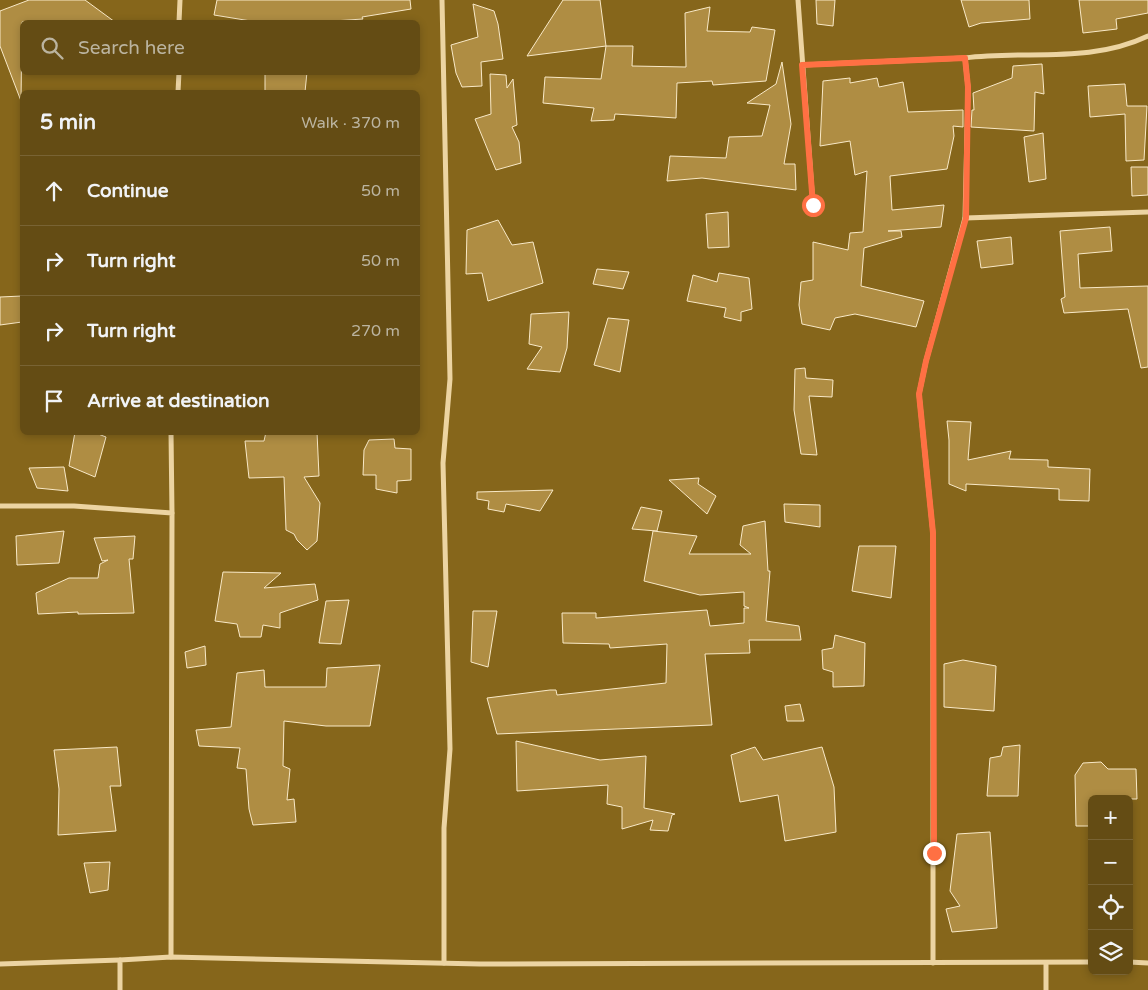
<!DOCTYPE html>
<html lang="en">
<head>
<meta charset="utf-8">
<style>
  :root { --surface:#644c14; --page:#6a531d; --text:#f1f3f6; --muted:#bbb4a0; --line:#786334 }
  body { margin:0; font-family:"Varela Round",sans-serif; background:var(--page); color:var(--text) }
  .controls { position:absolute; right:15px; bottom:15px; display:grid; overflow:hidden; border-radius:8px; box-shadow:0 2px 8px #0003 }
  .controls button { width:45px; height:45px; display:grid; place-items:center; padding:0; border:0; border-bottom:1px solid var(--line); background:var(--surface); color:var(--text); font:25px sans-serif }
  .stop { position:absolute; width:15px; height:15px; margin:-11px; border:4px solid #ff7043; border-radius:50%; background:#fff }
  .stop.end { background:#ff7043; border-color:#fff; box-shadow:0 1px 5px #0008 }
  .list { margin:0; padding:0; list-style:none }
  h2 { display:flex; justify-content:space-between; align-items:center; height:65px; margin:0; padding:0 20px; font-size:21px }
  h2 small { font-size:16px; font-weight:400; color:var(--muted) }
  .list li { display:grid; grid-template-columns:32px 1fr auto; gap:15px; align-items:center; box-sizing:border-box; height:70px; padding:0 20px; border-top:1px solid var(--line) }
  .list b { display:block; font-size:19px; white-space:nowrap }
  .list em { font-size:16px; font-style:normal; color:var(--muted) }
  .icon { flex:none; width:28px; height:28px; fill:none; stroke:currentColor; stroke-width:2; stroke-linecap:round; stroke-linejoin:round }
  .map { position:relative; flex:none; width:1148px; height:990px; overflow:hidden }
  .search { position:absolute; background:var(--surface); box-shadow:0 2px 8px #0003; left:20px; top:20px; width:400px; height:55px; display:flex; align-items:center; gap:12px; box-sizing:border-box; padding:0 18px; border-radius:8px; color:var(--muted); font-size:19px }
  .panel { position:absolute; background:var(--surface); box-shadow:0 2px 8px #0003; left:20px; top:90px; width:400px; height:345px; border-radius:8px }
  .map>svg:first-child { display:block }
</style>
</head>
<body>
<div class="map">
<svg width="1148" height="990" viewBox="0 0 1148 990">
  <rect width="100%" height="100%" fill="#86661b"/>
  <!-- building -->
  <g fill="#af8d43" stroke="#f9e9c7">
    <polygon points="29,0 85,0 115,22 22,22 21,101 0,46 0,11"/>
    <polygon points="217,0 410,0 411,9 362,17 363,19 318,22 257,22 214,15"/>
    <polygon points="563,0 600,0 606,46 633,46 632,66 686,67 685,13 710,7 707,31 750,32 752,27 775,30 766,81 713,85 712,81 677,83 676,118 615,114 614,120 591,121 594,108 543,103 545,77 601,79 606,46 527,56"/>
    <polygon points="816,0 835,0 833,26 817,24"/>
    <polygon points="961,0 1029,0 1030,19 981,23 969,27"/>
    <polygon points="1079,0 1148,0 1148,13 1116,19 1117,29 1083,33"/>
    <polygon points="473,4 494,11 498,24 503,59 481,62 482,86 462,87 456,73 451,45 478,37"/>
    <polygon points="782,62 791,124 784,164 795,164 796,190 702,178 667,181 670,156 726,158 729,137 762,136 770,105 747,103 776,84"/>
    <polygon points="1042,64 1044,94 1035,92 1034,131 971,127 972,110 974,110 973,93 1012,78 1013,66"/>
    <polygon points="265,72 307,72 305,92 265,92"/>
    <polygon points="490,74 506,75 507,88 513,79 517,125 512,127 519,142 521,163 496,170 475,119 491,114"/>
    <polygon points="850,78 850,83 877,78 879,87 903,82 908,112 963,110 963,127 953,126 954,136 947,169 890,176 892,210 944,205 941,227 888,231 901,231 902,237 864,248 861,286 924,301 916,327 855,314 835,318 830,330 802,324 799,305 801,282 813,280 813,242 848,250 850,233 863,232 867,171 855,175 850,141 820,146 823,81"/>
    <polygon points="1125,84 1127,106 1147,106 1144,160 1126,161 1125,114 1090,117 1088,86"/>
    <polygon points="1043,133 1046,179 1029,182 1024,137"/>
    <polygon points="1131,167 1148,167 1148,195 1132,196"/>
    <polygon points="728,212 729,247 708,248 706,214"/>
    <polygon points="498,220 512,245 533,242 543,283 488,301 482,273 466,274 467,230"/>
    <polygon points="1110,227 1112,251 1078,254 1080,288 1148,286 1148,367 1141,368 1128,309 1064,313 1061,299 1065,297 1060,231"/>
    <polygon points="1011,237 1013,264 981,268 977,241"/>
    <polygon points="597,269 629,272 623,289 593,284"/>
    <polygon points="719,273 749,278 752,309 741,312 741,321 724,317 726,308 687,301 693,275 717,282"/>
    <polygon points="22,296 22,322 0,325 0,297"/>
    <polygon points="569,312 567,348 560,372 527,369 542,347 529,344 531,314"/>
    <polygon points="608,318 629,320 620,372 594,365"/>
    <polygon points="805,368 806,378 833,380 832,397 809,396 817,455 801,454 794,410 795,369"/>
    <polygon points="947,421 971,422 968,460 1011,451 1009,459 1048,460 1048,467 1090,469 1089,501 1059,500 1059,489 966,484 966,491 949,484 949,440"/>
    <polygon points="75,432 93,432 106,437 95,477 69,466"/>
    <polygon points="266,432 317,432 319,476 304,477 320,503 317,541 307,550 297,540 294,534 286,530 284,477 249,478 245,441 264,441"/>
    <polygon points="394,439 395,448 411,449 411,480 397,481 397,493 376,489 376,475 363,475 364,450 369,440"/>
    <polygon points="64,467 68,491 37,488 29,468"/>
    <polygon points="699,478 698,484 716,496 707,514 669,480"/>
    <polygon points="553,490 540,511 506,504 504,512 488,509 489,501 477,499 477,492"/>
    <polygon points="784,504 820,505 820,527 785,522"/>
    <polygon points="641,507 662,511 657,531 632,529"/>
    <polygon points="765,521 768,571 770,571 766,621 799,626 801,640 749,640 750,653 705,654 712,725 497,734 487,698 550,690 556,690 557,695 666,683 667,644 610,648 609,644 563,643 562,613 596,613 596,618 707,610 710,626 744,623 744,608 749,608 744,606 744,592 700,595 644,581 653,531 697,536 689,554 751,554 740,545 743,526"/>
    <polygon points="64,531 59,563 17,565 16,536"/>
    <polygon points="135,536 133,559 129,559 134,613 78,614 78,612 38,614 36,593 69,578 98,578 100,564 108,560 102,561 94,538"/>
    <polygon points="859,546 896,546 891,598 852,591"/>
    <polygon points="223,572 281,573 264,588 315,584 318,600 280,613 280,628 263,625 261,637 240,637 237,624 215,621"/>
    <polygon points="349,600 341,644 319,643 326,601"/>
    <polygon points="473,611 497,611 488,667 471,662"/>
    <polygon points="835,635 865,643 864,686 833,687 833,672 823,669 822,650 833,648"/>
    <polygon points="205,646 206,665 187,668 185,652"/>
    <polygon points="963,660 996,666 994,711 944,707 944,664"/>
    <polygon points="380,665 370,726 326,726 284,721 283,766 290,769 287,800 294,799 296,822 253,825 249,809 246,769 237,768 240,748 199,746 196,730 231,727 237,673 264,670 265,687 326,687 327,668"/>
    <polygon points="800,704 804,721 787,721 785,706"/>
    <polygon points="516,741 600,760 646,756 644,808 675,814 672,815 668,831 650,830 653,820 622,829 622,807 607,804 608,785 517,791"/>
    <polygon points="1020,745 1018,796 987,796 990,758 1001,756 1003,747"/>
    <polygon points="117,747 121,786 110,786 116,831 58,835 59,789 54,750"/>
    <polygon points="755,747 763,760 822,747 834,787 836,832 785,841 778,795 740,802 731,755"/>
    <polygon points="1101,762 1108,769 1136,769 1137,799 1092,799 1092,826 1076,826 1075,775 1083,763"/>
    <polygon points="990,832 997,928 952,932 946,909 960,906 950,891 957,834"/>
    <polygon points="110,862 108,890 90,893 84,863"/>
  </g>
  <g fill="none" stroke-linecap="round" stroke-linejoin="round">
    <!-- street -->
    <g stroke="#ecd4a2" stroke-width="5">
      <polyline points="442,0 450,379 443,463 450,749 444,828 444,963"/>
      <polyline points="798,0 813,205"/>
      <polyline points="179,22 180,0"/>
      <polyline points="802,65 965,58"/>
      <polyline points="178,92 179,72"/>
      <polyline points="965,218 1148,212"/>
      <polyline points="171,432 172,513"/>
      <polyline points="0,506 74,506 172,513 171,957"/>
      <polyline points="1129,962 1148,963"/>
      <path d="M933,963V533L919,394L926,361L965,218L968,87L965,58C1027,50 1089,64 1148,36"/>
      <polyline points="1046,963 1046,990"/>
      <polyline points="0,964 120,960"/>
      <polyline points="120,990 120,960 171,957 480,964 1092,962"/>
    </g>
  </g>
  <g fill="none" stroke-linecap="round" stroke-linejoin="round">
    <!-- route -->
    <polyline stroke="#ff7043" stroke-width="6" points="813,205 802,65 965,58 968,87 966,218 926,361 919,394 933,533 934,853"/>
  </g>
</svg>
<div class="controls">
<button>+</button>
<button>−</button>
<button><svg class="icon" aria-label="locate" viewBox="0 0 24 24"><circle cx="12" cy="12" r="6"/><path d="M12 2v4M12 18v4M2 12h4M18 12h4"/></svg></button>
<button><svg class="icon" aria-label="layers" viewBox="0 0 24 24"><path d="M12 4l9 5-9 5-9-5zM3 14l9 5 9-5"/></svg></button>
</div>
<div class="stop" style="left:813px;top:205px"></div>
<div class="stop end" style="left:934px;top:853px"></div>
<div class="search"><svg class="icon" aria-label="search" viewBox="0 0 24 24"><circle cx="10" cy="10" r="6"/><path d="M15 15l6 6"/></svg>Search here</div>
<section class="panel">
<h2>5 min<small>Walk · 370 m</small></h2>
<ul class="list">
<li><svg class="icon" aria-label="ahead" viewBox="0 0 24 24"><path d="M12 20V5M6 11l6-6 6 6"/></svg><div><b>Continue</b></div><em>50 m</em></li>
<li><svg class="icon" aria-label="right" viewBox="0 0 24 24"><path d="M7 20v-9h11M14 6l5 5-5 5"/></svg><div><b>Turn right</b></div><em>50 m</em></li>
<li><svg class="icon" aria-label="right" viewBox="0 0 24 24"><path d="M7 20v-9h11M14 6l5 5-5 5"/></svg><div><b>Turn right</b></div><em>270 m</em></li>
<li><svg class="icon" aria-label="arrive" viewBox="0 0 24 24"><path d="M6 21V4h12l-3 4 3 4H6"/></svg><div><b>Arrive at destination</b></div></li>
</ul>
</section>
</div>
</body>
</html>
